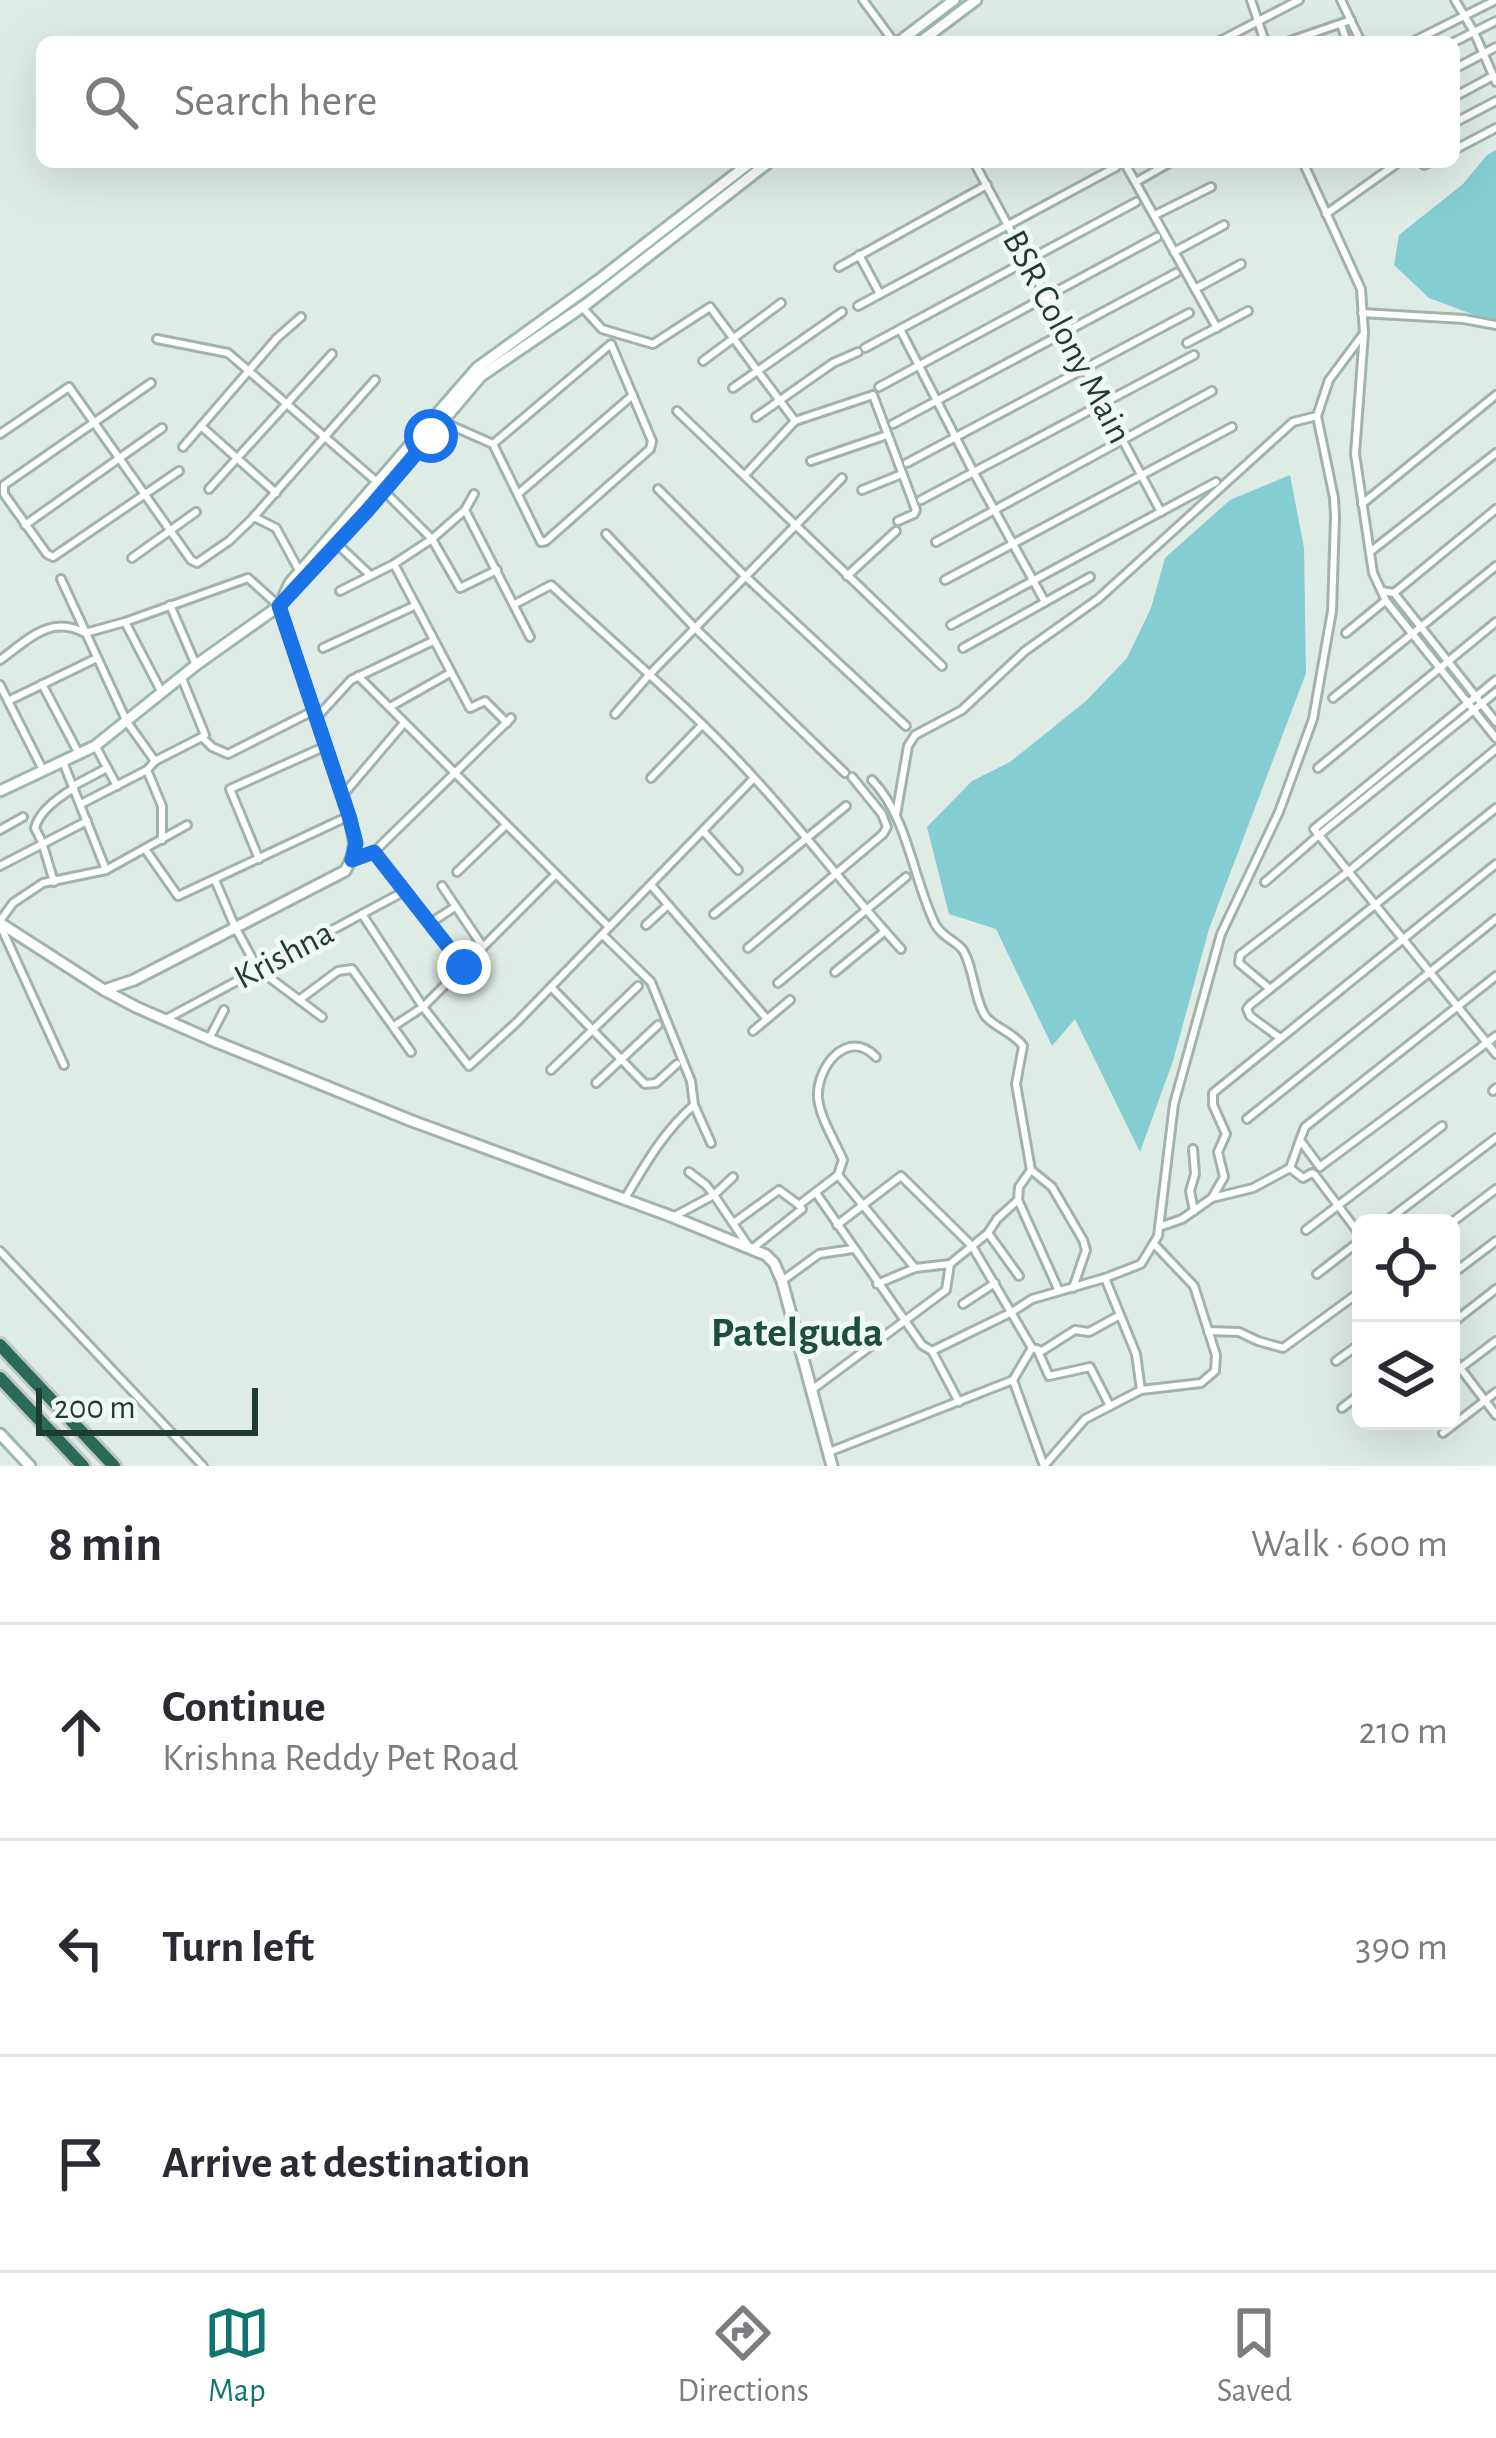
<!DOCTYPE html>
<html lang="en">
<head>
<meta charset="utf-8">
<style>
  :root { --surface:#fff; --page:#f2f2f3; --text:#2b2b33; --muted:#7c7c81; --line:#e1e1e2; --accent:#0f766e }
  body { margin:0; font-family:"Alegreya Sans",sans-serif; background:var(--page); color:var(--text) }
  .controls { position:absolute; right:36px; bottom:36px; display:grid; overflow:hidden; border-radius:18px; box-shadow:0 12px 48px #0002 }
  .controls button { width:108px; height:108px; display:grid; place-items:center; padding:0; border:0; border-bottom:3px solid var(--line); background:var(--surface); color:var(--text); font:60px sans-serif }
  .scale { position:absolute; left:36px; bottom:30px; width:222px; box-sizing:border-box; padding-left:12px; border:6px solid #1f3c32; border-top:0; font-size:33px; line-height:42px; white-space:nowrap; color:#1f3c32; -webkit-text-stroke:9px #f0f8f3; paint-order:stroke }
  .stop { position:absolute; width:36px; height:36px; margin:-27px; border:9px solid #1a73e8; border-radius:50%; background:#fff }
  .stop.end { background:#1a73e8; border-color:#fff; box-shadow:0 3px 12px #0008 }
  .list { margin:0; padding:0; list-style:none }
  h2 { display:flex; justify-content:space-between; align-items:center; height:156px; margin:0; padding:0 48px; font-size:51px }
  h2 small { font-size:39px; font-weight:400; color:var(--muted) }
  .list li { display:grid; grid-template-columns:78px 1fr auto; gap:36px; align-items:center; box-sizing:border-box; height:216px; padding:0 48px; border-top:3px solid var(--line) }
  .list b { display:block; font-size:45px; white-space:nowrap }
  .list p { margin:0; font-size:39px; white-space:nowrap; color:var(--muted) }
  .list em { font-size:39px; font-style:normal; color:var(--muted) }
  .icon { flex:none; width:66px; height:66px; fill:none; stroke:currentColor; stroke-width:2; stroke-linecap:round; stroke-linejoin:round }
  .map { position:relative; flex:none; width:1496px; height:1466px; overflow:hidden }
  .search { position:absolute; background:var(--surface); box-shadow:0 12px 48px #0002; left:36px; right:36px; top:36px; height:132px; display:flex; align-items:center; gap:30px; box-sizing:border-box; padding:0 42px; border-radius:18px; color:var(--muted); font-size:45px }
  .sheet { height:804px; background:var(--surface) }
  nav { display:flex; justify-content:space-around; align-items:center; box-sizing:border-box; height:168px; border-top:3px solid var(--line); background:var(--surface); font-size:33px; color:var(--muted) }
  nav a { display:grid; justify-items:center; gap:6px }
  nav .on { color:var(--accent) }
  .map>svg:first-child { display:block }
</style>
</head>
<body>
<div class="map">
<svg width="1496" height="1466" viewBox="0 0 1496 1466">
  <rect width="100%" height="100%" fill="#dfebe5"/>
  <!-- water -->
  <g fill="#84cdd3">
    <polygon points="1496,150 1496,323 1429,298 1394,265 1399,235 1463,184 1487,155"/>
    <polygon points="1290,475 1304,548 1306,673 1209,929 1173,1061 1140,1152 1075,1019 1052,1046 996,929 949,914 927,827 972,781 1010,762 1086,701 1127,658 1151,608 1165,558 1230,500"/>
  </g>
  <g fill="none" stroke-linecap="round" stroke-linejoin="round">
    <!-- minor casing -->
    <g stroke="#a2b3ac" stroke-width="12">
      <g id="minor">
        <polyline points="863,0 894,42"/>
        <polyline points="1251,0 1265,42"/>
        <polyline points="1341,0 1361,42"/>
        <polyline points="1455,0 1474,32 1496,82"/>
        <polyline points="1341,24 1347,42"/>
        <polyline points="1218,42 1299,0"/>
        <polyline points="1287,42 1351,20"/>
        <polyline points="1412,42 1496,0"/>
        <polyline points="1454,42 1496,21"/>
        <polyline points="1454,69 1496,47"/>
        <polyline points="1454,97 1493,76"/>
        <polyline points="1454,123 1496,101"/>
        <polyline points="1454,150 1496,128"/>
        <polyline points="974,162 1161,512"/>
        <polyline points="1124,162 1217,328"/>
        <polyline points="1303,162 1361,289 1364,333 1355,454 1373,573 1386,601 1496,738"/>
        <polyline points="1423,162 1424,165 1431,162"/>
        <polyline points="1136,182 1171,162"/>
        <polyline points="1326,214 1399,162"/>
        <polyline points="1155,215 1211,187"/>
        <polyline points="1174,252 1224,225"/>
        <polyline points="859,255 880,294"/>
        <polyline points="839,267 987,185"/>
        <polyline points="1195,289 1241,264"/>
        <polyline points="858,306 1116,167"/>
        <polyline points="582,307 602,329 653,344 710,307 795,421 873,395 916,510 914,514 898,521"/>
        <polyline points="1362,313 1464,319 1496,325"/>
        <polyline points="900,329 974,473 1045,602"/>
        <polyline points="157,339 228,353 378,483"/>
        <polyline points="1187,343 1248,311"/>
        <polyline points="865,348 1136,202"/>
        <polyline points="703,361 781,303"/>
        <polyline points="151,383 4,485 4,494 47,554 53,557 179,471"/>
        <polyline points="879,387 1157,237"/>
        <polyline points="733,388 842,312"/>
        <polyline points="677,411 942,666"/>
        <polyline points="756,417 833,363 858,352"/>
        <polyline points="443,422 493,444 541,542 546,541 650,449 652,441 611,344 493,444"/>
        <polyline points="893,424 1176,273"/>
        <polyline points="201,426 276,493"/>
        <polyline points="0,434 69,387 191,560 197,563 229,541 251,520 375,380"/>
        <polyline points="183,447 277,338 301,317"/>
        <polyline points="811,461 887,435"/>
        <polyline points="907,463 1189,313"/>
        <polyline points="745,475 795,421"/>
        <polyline points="209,489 332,354"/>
        <polyline points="658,489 745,576 906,726"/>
        <polyline points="862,490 902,474"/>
        <polyline points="384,491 432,539 465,510 530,637"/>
        <polyline points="518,494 633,395"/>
        <polyline points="921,500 1194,355"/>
        <polyline points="1362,504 1496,395"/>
        <polyline points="465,510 474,494"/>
        <polyline points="254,517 276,528 300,572"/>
        <polyline points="25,525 162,428"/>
        <polyline points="606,534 695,628 845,773"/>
        <polyline points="936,542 1212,391"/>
        <polyline points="337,544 369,574"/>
        <polyline points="1370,552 1496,453"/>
        <polyline points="132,558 196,512"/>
        <polyline points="394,564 432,539 460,588 497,570"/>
        <polyline points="847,576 896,531"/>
        <polyline points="61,579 127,722 155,761 147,770 162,806 162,840"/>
        <polyline points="945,580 1232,427"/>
        <polyline points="340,591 394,564 470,708 485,701 507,723"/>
        <polyline points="1382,591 1394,593 1496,722"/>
        <polyline points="1394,593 1496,509"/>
        <path d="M515,604L551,585C620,649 694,711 757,781C807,836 851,894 901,949"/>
        <polyline points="170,605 196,665"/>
        <polyline points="125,622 161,691"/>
        <polyline points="951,625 1216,482"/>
        <polyline points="1346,633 1385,601"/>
        <polyline points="323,648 414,606"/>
        <polyline points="963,648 1090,577"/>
        <path d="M0,660C28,640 50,614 85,633L125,622L248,578L279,606"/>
        <polyline points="181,676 205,735 202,737 212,747 228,754 313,711"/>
        <polyline points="358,676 609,927"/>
        <polyline points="1496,680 1314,829 1496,1054"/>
        <polyline points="42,684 79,754"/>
        <polyline points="0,685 43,770"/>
        <polyline points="1333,698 1496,566"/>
        <polyline points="8,701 97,658"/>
        <polyline points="390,707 450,673"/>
        <polyline points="615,714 649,675 842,478"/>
        <polyline points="318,716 351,680 433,641"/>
        <polyline points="96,747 117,786"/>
        <polyline points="155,761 202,737"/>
        <polyline points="63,762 106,870"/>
        <polyline points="1318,768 1496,622"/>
        <polyline points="651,778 701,726"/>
        <path d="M872,780C908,817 913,879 935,924C942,937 953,939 962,949C973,963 975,1005 987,1018C998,1029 1014,1033 1023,1046L1016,1084L1031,1170L1052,1187L1083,1240L1086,1250L1073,1288"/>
        <polyline points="73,786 107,768"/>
        <polyline points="342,796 404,723"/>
        <polyline points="81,804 147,770"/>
        <polyline points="896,815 908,746 915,735 962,710 1025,651 1098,599 1293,422 1317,416"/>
        <polyline points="0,830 23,817"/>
        <polyline points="704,832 738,870"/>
        <polyline points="145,849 178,896 349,816"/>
        <polyline points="374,852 511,718"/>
        <polyline points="259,859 230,789 326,746"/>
        <polyline points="352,860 374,852 464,967"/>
        <polyline points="0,866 87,821"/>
        <polyline points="457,872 506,825"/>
        <polyline points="215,880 235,927 258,969 322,1017"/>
        <path d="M54,882L42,842L35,828C39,811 59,797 74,788"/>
        <polyline points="1265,882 1319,835 1496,692"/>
        <polyline points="651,885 767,1019"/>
        <polyline points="442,886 483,947"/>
        <polyline points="362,914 423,1007 469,1066 517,1022 754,778"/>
        <polyline points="714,914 846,806"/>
        <polyline points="0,921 13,903 43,883 106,870 187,825"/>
        <polyline points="430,923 455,907"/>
        <polyline points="646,925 668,905"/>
        <polyline points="1,927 64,1065"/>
        <polyline points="603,935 651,982 691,1081 694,1105"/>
        <polyline points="748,948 883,834 887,827 882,814 852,777"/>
        <polyline points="835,972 885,931"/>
        <polyline points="778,983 906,877"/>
        <polyline points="552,988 645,1084 656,1083 677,1064"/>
        <polyline points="1270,989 1239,963 1240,955 1349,871 1496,749"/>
        <polyline points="299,1000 338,971 352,969 411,1052"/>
        <polyline points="168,1018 405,891"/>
        <polyline points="394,1026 423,1007 556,874"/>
        <polyline points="753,1031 790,1000"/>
        <polyline points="1280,1038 1250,1016 1247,1009 1250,1005 1496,808"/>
        <polyline points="209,1039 224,1010"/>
        <polyline points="551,1070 638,986"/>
        <polyline points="596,1083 658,1025"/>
        <polyline points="1493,1091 1496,1088"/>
        <polyline points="1247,1119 1496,919"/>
        <polyline points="1193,1149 1195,1174 1190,1191 1194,1211"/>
        <polyline points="1321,1166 1496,1036"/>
        <polyline points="1320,1167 1300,1140 1305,1127 1496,976"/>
        <polyline points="1290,1168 1300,1140"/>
        <polyline points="1031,1170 1019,1187 1018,1200 1059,1291"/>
        <polyline points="838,1175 915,1268"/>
        <polyline points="733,1177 714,1195 749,1247"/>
        <polyline points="816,1193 922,1345 932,1351 959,1402"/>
        <polyline points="1212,1198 1224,1177 1218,1152 1226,1134 1213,1105 1213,1093 1496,864"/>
        <path d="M624,1200C645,1165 663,1132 694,1105L711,1143"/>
        <polyline points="673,1217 714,1195 706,1185 689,1172"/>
        <polyline points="735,1222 779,1190 799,1205"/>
        <polyline points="1384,1223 1496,1138"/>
        <polyline points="1451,1223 1496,1189"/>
        <polyline points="837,1225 901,1176 972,1246 1032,1348"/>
        <polyline points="1159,1227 1182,1219 1212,1198 1253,1188 1290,1168 1303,1178 1312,1173 1315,1175 1361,1236"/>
        <polyline points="1306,1230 1442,1126"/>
        <polyline points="988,1233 1019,1276"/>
        <path d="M753,1248L802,1209L799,1205L838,1175L843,1160C835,1141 820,1118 818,1098C816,1067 848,1027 876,1057"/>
        <polyline points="0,1251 203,1466"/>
        <polyline points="1317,1274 1361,1240"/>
        <polyline points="1451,1275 1496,1241"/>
        <polyline points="1105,1278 1136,1354 1141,1390"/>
        <polyline points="782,1281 819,1254 853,1249"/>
        <polyline points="877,1284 915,1268 950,1264 988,1233 997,1219 1018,1200"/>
        <polyline points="963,1304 995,1283"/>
        <polyline points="1451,1324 1496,1289"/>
        <polyline points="1208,1331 1239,1332 1258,1341 1283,1348 1361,1291"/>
        <polyline points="1037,1349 1049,1376 1090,1367 1110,1406"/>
        <polyline points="932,1351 1012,1312 1032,1299 1105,1278 1141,1264 1158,1236 1174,1104 1221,934 1279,812 1313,719 1332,611 1335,517 1334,498 1317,416 1329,380 1364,333"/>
        <polyline points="1451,1356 1496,1415"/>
        <polyline points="1336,1361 1361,1343"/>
        <polyline points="1451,1375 1496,1341"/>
        <polyline points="1013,1380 1044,1466"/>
        <polyline points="813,1389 946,1290 950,1264"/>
        <polyline points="1342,1408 1361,1393"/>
        <polyline points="1443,1433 1496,1392"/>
        <polyline points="829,1452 1013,1380 1032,1348 1042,1351 1075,1330 1089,1332 1120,1315"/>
        <polyline points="1044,1466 1085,1419 1141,1390 1201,1383 1215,1371 1216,1355 1194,1286 1154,1244"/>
      </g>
    </g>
    <!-- tertiary casing -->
    <g stroke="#a2b3ac" stroke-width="15">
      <g id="tertiary">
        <polyline points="0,923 104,990 136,1007 209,1039 412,1121 673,1217 766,1255 774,1263 782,1281 832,1466"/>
        <path d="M104,990L134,980L345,871C358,851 355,838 349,816L279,606"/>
      </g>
    </g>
    <!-- secondary casing -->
    <g stroke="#9db8ac" stroke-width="15">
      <g id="secondary">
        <polyline points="899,42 954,0"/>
        <polyline points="920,42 976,0"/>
        <polyline points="284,596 290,583 477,368 600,279 751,162"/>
        <polyline points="0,791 95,746 196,665 279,606 367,511 481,376 588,303 769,162"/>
        <polyline points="0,1434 30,1466"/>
      </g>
    </g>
    <!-- motorway casing -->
    <g stroke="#c0c8c6" stroke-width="18">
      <g id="motorway">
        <polyline points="0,1345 114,1466"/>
        <polyline points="0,1378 83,1466"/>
      </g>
    </g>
    <!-- minor -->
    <use href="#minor" stroke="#fff" stroke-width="6"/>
    <!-- tertiary -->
    <use href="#tertiary" stroke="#fff" stroke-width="9"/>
    <!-- secondary -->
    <use href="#secondary" stroke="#fff" stroke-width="9"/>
    <!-- motorway -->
    <use href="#motorway" stroke="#2a6a58" stroke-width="12"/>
  </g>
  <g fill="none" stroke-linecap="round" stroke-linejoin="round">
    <!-- route -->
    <polyline stroke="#1a73e8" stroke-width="15" points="431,436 367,511 279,606 349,816 356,843 352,860 374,852 464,967"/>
  </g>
  <g text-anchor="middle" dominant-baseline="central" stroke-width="10" stroke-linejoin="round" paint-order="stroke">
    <!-- street labels -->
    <g font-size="36" fill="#1f3c32" stroke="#f0f8f3">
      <text transform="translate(1067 337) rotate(62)">BSR Colony Main</text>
      <text transform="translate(284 955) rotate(-28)">Krishna</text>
    </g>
    <!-- quarter labels -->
    <g font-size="42" font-weight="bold" fill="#1b4f3f" stroke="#f0f8f3">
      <text x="797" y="1333">Patelguda</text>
    </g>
  </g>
</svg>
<div class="controls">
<button><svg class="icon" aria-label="locate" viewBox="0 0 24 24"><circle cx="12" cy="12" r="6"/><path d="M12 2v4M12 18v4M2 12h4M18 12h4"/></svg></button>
<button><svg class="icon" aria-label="layers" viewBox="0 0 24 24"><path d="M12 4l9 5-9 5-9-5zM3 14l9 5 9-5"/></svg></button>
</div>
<div class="scale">200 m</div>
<div class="stop" style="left:431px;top:436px"></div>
<div class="stop end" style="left:464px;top:967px"></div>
<div class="search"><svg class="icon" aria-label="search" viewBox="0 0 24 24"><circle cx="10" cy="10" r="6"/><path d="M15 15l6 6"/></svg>Search here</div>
</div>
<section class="sheet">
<h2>8 min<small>Walk · 600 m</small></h2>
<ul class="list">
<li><svg class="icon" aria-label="ahead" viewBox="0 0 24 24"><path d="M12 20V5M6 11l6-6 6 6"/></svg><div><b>Continue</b><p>Krishna Reddy Pet Road</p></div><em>210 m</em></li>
<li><svg class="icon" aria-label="left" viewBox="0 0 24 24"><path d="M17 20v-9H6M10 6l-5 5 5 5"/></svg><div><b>Turn left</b></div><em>390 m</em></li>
<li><svg class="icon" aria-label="arrive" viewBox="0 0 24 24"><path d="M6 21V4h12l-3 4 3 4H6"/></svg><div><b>Arrive at destination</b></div></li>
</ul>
</section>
<nav>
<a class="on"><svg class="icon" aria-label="map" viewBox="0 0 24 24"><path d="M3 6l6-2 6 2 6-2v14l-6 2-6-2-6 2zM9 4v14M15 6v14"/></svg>Map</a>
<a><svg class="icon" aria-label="directions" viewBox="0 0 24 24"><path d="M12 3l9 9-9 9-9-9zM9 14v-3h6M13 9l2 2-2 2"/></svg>Directions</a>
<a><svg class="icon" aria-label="saved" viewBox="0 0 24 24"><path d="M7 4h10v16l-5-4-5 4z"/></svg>Saved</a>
</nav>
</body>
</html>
